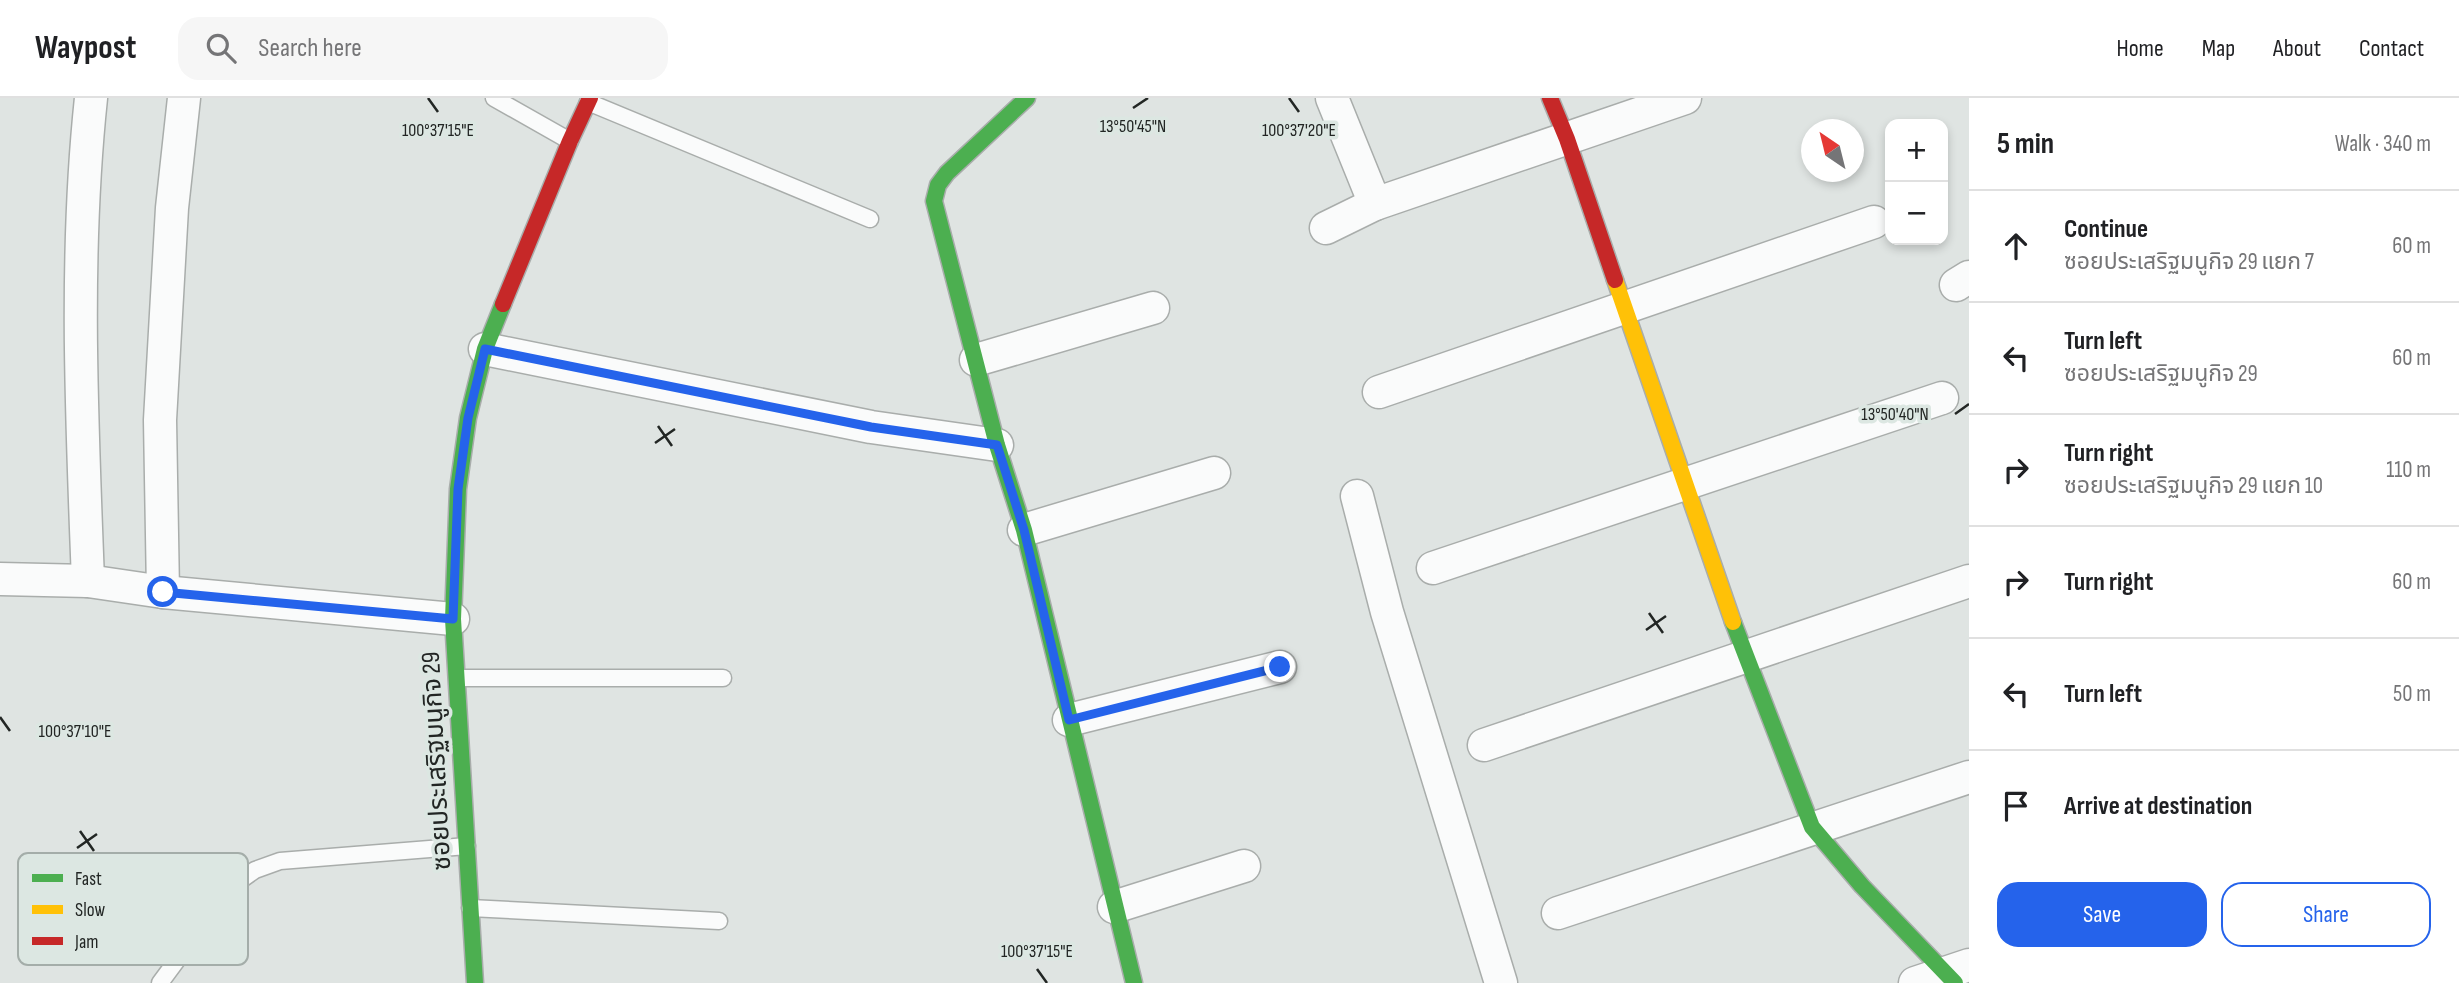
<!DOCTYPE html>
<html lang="en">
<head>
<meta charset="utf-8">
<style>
  :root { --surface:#fff; --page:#f6f6f6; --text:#202124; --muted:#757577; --line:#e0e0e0; --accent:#2563eb }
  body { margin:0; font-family:"Sofia Sans Condensed","Noto Sans Thai",sans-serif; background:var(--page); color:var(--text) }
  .controls { position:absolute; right:21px; top:21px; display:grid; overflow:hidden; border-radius:14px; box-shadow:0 4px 10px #0003 }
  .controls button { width:63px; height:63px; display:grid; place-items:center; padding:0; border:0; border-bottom:2px solid var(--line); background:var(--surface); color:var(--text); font:35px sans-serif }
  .compass { position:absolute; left:1801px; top:21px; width:63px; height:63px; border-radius:50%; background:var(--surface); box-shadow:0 4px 10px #0003; rotate:325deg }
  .stop { position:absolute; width:21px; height:21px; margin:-16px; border:5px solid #2563eb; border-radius:50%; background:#fff }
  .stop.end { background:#2563eb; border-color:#fff; box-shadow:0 2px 7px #0008 }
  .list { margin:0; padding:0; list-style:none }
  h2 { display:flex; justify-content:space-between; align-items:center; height:91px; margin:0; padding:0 28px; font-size:30px }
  h2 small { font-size:23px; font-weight:400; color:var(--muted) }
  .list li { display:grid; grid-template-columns:46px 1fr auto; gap:21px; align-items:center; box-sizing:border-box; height:112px; padding:0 28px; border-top:2px solid var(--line) }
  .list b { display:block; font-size:26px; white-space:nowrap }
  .list p { margin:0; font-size:23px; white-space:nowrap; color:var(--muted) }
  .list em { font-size:23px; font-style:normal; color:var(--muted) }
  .actions { display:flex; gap:14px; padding:21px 28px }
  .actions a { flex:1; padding:16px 0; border:2px solid var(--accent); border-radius:21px; text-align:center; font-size:24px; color:var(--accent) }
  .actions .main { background:var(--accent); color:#fff }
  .icon { flex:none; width:38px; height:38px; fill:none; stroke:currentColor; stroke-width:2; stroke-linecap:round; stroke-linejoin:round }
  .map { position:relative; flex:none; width:1969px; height:885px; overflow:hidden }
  header { display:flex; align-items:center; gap:42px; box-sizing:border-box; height:98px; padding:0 35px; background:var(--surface); border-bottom:2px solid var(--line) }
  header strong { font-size:33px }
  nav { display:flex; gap:38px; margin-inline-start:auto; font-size:24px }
  .search { width:490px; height:63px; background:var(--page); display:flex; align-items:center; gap:18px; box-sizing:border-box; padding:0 24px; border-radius:21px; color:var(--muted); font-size:26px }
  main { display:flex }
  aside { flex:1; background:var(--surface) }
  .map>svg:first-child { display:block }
</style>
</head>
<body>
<header>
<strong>Waypost</strong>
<div class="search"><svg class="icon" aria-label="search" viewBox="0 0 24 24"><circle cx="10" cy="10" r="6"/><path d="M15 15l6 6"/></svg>Search here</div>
<nav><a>Home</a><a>Map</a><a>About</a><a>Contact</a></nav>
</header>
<main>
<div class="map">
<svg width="1969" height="885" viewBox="0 0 1969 885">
  <rect width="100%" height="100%" fill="#dfe4e2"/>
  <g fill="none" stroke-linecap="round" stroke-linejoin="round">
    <!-- lane casing -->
    <g stroke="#a9adab" stroke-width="19">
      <g id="lane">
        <polyline points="494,0 570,43"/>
        <polyline points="588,4 870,121"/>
        <polyline points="457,580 723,580"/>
        <polyline points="470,810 719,823"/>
        <polyline points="160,885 231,789 255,772 280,763 467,748"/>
      </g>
    </g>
    <!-- street casing -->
    <g stroke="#a9adab" stroke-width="35">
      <g id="street">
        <polyline points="1332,0 1375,106"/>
        <polyline points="1326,130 1375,106 1685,0"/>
        <polyline points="1956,187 1969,179"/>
        <polyline points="485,251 871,329 997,347"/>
        <polyline points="976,262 1153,210"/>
        <polyline points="1379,294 1874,124"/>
        <polyline points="1357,398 1387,514 1501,885"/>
        <polyline points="1024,432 1214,375"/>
        <polyline points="1433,470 1942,300"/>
        <polyline points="0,481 88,483 163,494 453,521"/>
        <path d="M88,483C82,323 74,160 91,0"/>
        <polyline points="163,494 160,322 172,110 184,0"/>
        <polyline points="1069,622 1280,569"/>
        <polyline points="1484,647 1969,483"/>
        <polyline points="1114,809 1244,768"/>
        <polyline points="1558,815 1969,679"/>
        <polyline points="1915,885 1969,867"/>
      </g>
    </g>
    <!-- fast casing -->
    <g stroke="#a9adab" stroke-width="19">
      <g id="fast">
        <polyline points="1027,0 947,75 938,87 934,103 997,347 1024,432 1134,885"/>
        <polyline points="1733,524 1812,729 1862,788 1955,885"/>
        <polyline points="475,885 453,521 458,391 468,320 485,251 503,206"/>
      </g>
    </g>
    <!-- slow casing -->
    <g stroke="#a9adab" stroke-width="19">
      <polyline id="slow" points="1615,182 1733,524"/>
    </g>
    <!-- jam casing -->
    <g stroke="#a9adab" stroke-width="19">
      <g id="jam">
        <polyline points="1550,0 1567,41 1615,182"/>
        <polyline points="503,206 570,43 590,0"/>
      </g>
    </g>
    <!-- lane -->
    <use href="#lane" stroke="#fafbfb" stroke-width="16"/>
    <!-- street -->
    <use href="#street" stroke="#fafbfb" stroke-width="32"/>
    <!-- fast -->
    <use href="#fast" stroke="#4caf50" stroke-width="16"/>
    <!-- slow -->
    <use href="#slow" stroke="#ffc107" stroke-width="16"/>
    <!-- jam -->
    <use href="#jam" stroke="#c62828" stroke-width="16"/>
  </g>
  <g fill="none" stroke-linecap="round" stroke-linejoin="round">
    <!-- route -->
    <polyline stroke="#2563eb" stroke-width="9" points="163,494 453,521 458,391 468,320 485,251 871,329 997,347 1024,432 1069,622 1280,569"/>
  </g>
  <!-- ticks -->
  <path fill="none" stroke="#222624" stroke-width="2.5" d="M428,0L438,14M1289,0L1299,14M1133,10L1148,0M1955,316L1969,306M658,328L672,348M655,345L675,331M1649,515L1663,535M1646,532L1666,518M0,619L10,633M80,733L94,753M77,750L97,736M1037,871L1047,885"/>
  <g text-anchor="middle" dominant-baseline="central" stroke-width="7" stroke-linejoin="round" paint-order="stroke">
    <!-- street labels -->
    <g font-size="26" fill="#222624" stroke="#dce7e2">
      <text transform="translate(437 663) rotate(-93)">ซอยประเสริฐมนูกิจ 29</text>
    </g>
  </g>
  <!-- legend -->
  <rect x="18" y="755" width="230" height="112" rx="10" fill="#dce7e2" stroke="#a4ada9" stroke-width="2"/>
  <rect x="32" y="776" width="31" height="8" fill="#4caf50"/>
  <rect x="32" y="807" width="31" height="9" fill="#ffc107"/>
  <rect x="32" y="839" width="31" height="8" fill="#c62828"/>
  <g font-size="19" fill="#222624">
    <text x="75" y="787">Fast</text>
    <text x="75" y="818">Slow</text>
    <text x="75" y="850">Jam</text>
  </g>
  <g font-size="18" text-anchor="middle" fill="#222624" stroke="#dce7e2" stroke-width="7" stroke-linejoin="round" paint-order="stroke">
    <text x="1133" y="34">13°50'45"N</text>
    <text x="1299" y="38">100°37'20"E</text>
    <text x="438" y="38">100°37'15"E</text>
    <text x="1895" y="322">13°50'40"N</text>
    <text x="75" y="639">100°37'10"E</text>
    <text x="1037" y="859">100°37'15"E</text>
  </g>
</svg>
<div class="controls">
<button>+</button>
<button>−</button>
</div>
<svg class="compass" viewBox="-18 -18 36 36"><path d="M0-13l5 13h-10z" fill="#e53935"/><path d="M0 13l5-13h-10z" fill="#757577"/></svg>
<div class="stop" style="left:163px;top:494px"></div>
<div class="stop end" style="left:1280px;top:569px"></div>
</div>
<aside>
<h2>5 min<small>Walk · 340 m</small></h2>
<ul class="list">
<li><svg class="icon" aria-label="ahead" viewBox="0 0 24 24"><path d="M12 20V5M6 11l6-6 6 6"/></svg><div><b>Continue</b><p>ซอยประเสริฐมนูกิจ 29 แยก 7</p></div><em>60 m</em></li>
<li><svg class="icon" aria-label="left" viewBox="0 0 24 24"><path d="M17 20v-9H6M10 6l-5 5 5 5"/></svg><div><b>Turn left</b><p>ซอยประเสริฐมนูกิจ 29</p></div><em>60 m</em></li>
<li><svg class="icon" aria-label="right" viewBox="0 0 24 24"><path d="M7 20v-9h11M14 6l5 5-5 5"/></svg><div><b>Turn right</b><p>ซอยประเสริฐมนูกิจ 29 แยก 10</p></div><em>110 m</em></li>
<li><svg class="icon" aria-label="right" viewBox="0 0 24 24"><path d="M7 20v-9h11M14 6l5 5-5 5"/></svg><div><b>Turn right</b></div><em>60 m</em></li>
<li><svg class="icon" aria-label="left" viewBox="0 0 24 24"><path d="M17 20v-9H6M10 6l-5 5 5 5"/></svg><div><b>Turn left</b></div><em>50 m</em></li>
<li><svg class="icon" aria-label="arrive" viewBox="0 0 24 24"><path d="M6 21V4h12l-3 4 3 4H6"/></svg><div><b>Arrive at destination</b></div></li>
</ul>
<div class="actions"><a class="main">Save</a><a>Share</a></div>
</aside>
</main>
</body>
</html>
